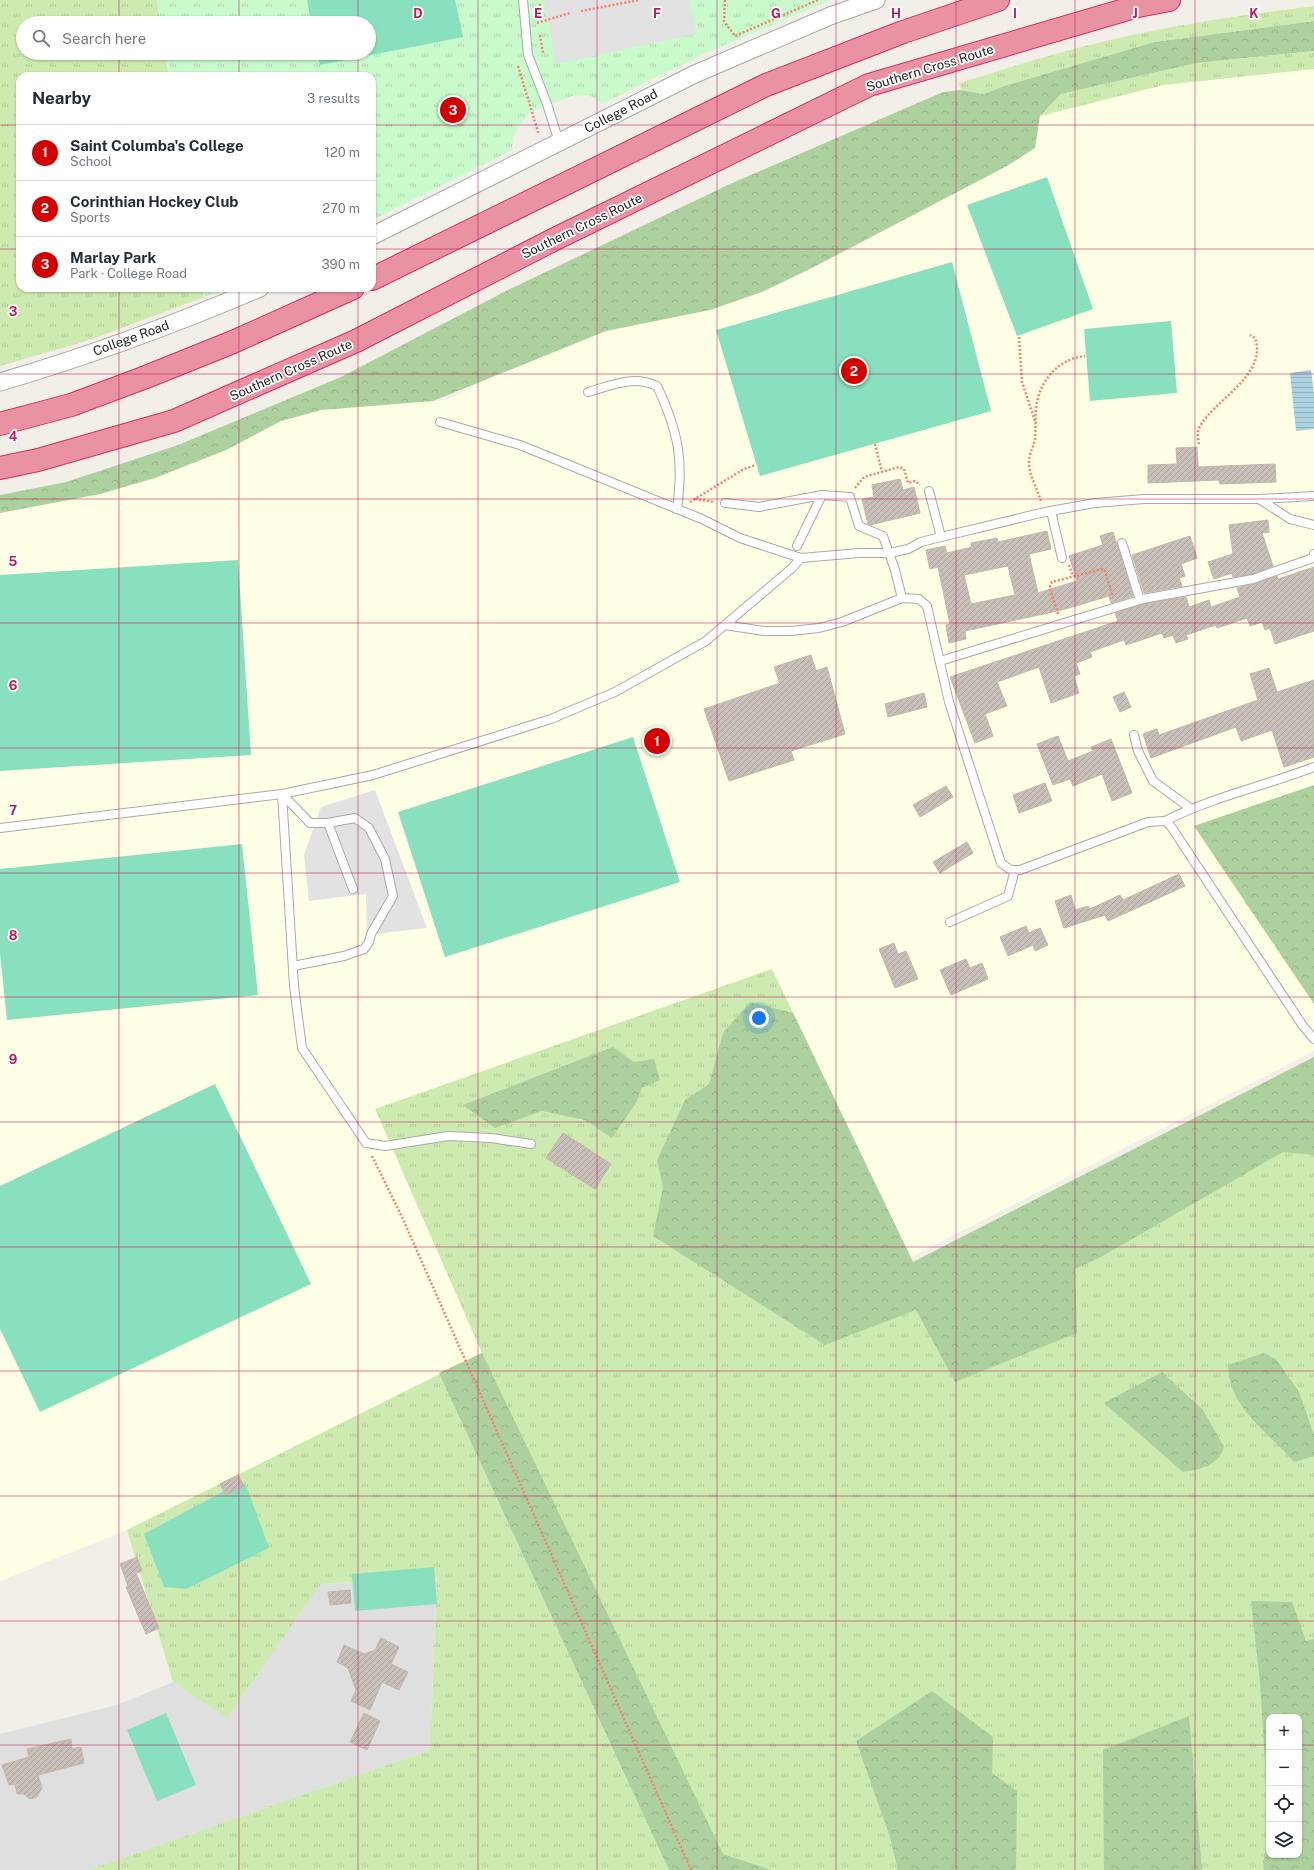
<!DOCTYPE html>
<html lang="en">
<head>
<meta charset="utf-8">
<style>
  :root { --surface:#fff; --page:#f2f2f3; --text:#1f2937; --muted:#747a83; --line:#e0e1e3; --accent:#d40000 }
  body { margin:0; font-family:"Public Sans",sans-serif; background:var(--page); color:var(--text) }
  .controls { position:absolute; right:12px; bottom:12px; display:grid; overflow:hidden; border-radius:8px; box-shadow:0 1px 3px #0004 }
  .controls button { width:36px; height:36px; display:grid; place-items:center; padding:0; border:0; border-bottom:1px solid var(--line); background:var(--surface); color:var(--text); font:20px sans-serif }
  .you { position:absolute; left:759px; top:1018px; width:14px; height:14px; margin:-10px; border:3px solid #fff; border-radius:50%; background:#1a73e8; box-shadow:0 0 0 6px #1a73e833 }
  .badge { display:grid; place-items:center; width:26px; height:26px; border-radius:50%; background:var(--accent); color:#fff; font-size:13px; font-weight:700 }
  .pin { position:absolute; translate:-50% -50%; border:2px solid #fff; box-shadow:0 1px 4px #0006 }
  .list { margin:0; padding:0; list-style:none }
  h2 { display:flex; justify-content:space-between; align-items:center; height:52px; margin:0; padding:0 16px; font-size:17px }
  h2 small { font-size:13px; font-weight:400; color:var(--muted) }
  .list li { display:grid; grid-template-columns:26px 1fr auto; gap:12px; align-items:center; box-sizing:border-box; height:56px; padding:0 16px; border-top:1px solid var(--line) }
  .list b { display:block; font-size:15px; white-space:nowrap }
  .list p { margin:0; font-size:13px; white-space:nowrap; color:var(--muted) }
  .list em { font-size:13px; font-style:normal; color:var(--muted) }
  .icon { flex:none; width:22px; height:22px; fill:none; stroke:currentColor; stroke-width:2; stroke-linecap:round; stroke-linejoin:round }
  .map { position:relative; flex:none; width:1314px; height:1870px; overflow:hidden }
  .search { position:absolute; background:var(--surface); box-shadow:0 1px 3px #0004; left:16px; top:16px; width:360px; height:44px; display:flex; align-items:center; gap:10px; box-sizing:border-box; padding:0 14px; border-radius:22px; color:var(--muted); font-size:15px }
  .panel { position:absolute; background:var(--surface); box-shadow:0 1px 3px #0004; left:16px; top:72px; width:360px; height:220px; border-radius:12px }
  .map>svg:first-child { display:block }
</style>
</head>
<body>
<div class="map">
<svg width="1314" height="1870" viewBox="0 0 1314 1870">
  <defs>
    <pattern id="grass-tufts" width="24" height="20" patternUnits="userSpaceOnUse"><rect width="24" height="20" fill="#cdebb0"/><path d="M3 7l-1-3M5 7V3M7 7l1-3M15 17l-1-3M17 17v-4M19 17l1-3" fill="none" stroke="#b0c997"/></pattern>
    <pattern id="forest-crowns" width="20" height="18" patternUnits="userSpaceOnUse"><rect width="20" height="18" fill="#add19e"/><path d="M2 6a3 3 0 1 1 6 0M12 15a3 3 0 1 1 6 0" fill="none" stroke="#95b388"/></pattern>
    <pattern id="park-tufts" width="24" height="20" patternUnits="userSpaceOnUse"><rect width="24" height="20" fill="#c8facc"/><path d="M3 7l-1-3M5 7V3M7 7l1-3M15 17l-1-3M17 17v-4M19 17l1-3" fill="none" stroke="#acd6af"/></pattern>
    <pattern id="water-rules" width="6" height="5" patternUnits="userSpaceOnUse"><rect width="6" height="5" fill="#aad3df"/><path d="M0 2.5h6" fill="none" stroke="#92b5bf"/></pattern>
    <pattern id="building-hatch" width="6" height="6" patternUnits="userSpaceOnUse"><rect width="6" height="6" fill="#c7bfb8"/><path d="M-1 1l2-2M0 6l6-6M5 7l2-2" fill="none" stroke="#aba49e"/></pattern>
  </defs>
  <rect width="100%" height="100%" fill="#f2efe9"/>
  <!-- residential -->
  <polygon fill="#e0dfdf" points="437,1577 430,1750 88,1870 0,1870 0,1734 117,1705 173,1682 227,1717 321,1584"/>
  <!-- education -->
  <polygon fill="#ffffe5" points="1314,6 1314,1051 911,1257 772,969 376,1109 482,1353 127,1530 0,1581 0,513 100,494 226,450 281,421 321,410 447,400 599,320 963,95 959,83 1079,48 1137,34 1249,14"/>
  <!-- grass -->
  <g fill="url(#grass-tufts)" fill-rule="evenodd">
    <polygon points="0,0 157,0 160,23 23,23 23,53 165,53 169,76 20,76 20,288 203,288 204,297 90,340 0,366"/>
    <path d="M1314,6V21L1154,42L1004,86L984,94L961,90L959,83C1018,65 1077,46 1137,34C1196,21 1255,13 1314,6Z"/>
    <polygon points="1314,51 1314,69 1164,85 1040,116 1061,94 1197,63"/>
    <path d="M772,969L913,1262L1314,1057V1870H88L430,1750L437,1577L321,1584L227,1718L173,1682L127,1530L482,1353L375,1109ZM1269,1717H1299V1855H1269Z"/>
  </g>
  <!-- forest -->
  <g fill="url(#forest-crowns)">
    <polygon points="1314,21 1314,51 1197,63 1061,94 1040,116 1035,148 1007,166 808,270 762,292 710,310 606,331 433,401 321,410 281,421 226,450 155,478 100,494 0,513 0,495 66,482 178,445 341,377 504,292 730,184 943,92 961,90 984,94 1004,86 1154,42"/>
    <polygon points="1314,785 1314,1004 1194,826"/>
    <polygon points="750,1002 793,1013 913,1262 1314,1057 1314,1155 1283,1152 1101,1257 1075,1269 1077,1333 955,1382 916,1310 825,1345 653,1236 663,1187 657,1160 685,1100 709,1084 723,1033"/>
    <polygon points="613,1047 634,1062 654,1059 660,1080 642,1088 636,1103 612,1138 585,1120 542,1111 495,1128 463,1105"/>
    <polygon points="482,1353 723,1854 771,1870 669,1870 439,1373"/>
    <path d="M1263,1353L1276,1359L1299,1392L1314,1435V1456L1294,1462C1268,1432 1228,1407 1228,1365Z"/>
    <path d="M1162,1372L1203,1410L1224,1447C1218,1466 1201,1469 1183,1472L1104,1403Z"/>
    <polygon points="1251,1601 1292,1602 1306,1641 1314,1639 1314,1870 1264,1870 1263,1861 1269,1844 1269,1855 1299,1855 1299,1717 1269,1717 1269,1823 1260,1683"/>
    <polygon points="932,1691 993,1737 992,1773 1017,1791 1016,1870 898,1870 889,1834 856,1741"/>
    <polygon points="1189,1716 1202,1870 1104,1870 1103,1750"/>
  </g>
  <!-- park -->
  <g fill="url(#park-tufts)">
    <polygon points="157,0 831,0 706,53 602,104 589,95 572,96 530,112 514,134 512,150 372,220 372,76 169,76 165,53 369,53 369,23 160,23"/>
    <polygon points="203,288 226,288 204,297"/>
  </g>
  <!-- pitch -->
  <g fill="#88e0be">
    <polygon points="307,0 455,0 463,37 320,65 317,53 369,53 369,23 311,23"/>
    <polygon points="1047,177 1093,309 1017,336 967,205"/>
    <polygon points="952,262 991,411 760,476 716,330"/>
    <polygon points="1171,321 1177,393 1090,401 1084,329"/>
    <polygon points="238,560 251,755 0,771 0,575"/>
    <polygon points="633,737 680,882 445,957 398,812"/>
    <polygon points="242,844 258,995 7,1020 0,953 0,869"/>
    <polygon points="215,1084 311,1284 40,1412 0,1329 0,1186"/>
    <polygon points="246,1485 269,1548 186,1589 164,1587 144,1534 224,1491 226,1495"/>
    <polygon points="434,1567 437,1604 355,1611 352,1574"/>
    <polygon points="166,1713 196,1785 157,1801 127,1730"/>
  </g>
  <!-- parking -->
  <g fill="#e2e2e2">
    <polygon points="544,0 689,0 696,34 556,64"/>
    <polygon points="375,790 427,928 367,935 366,894 309,901 304,855 321,807"/>
  </g>
  <!-- water -->
  <polygon fill="url(#water-rules)" points="1311,370 1314,393 1314,429 1296,431 1290,373"/>
  <!-- building -->
  <g fill="url(#building-hatch)" stroke="#c4b6ab" fill-rule="evenodd">
    <polygon points="1197,447 1198,467 1275,464 1276,482 1220,484 1219,480 1148,483 1148,465 1177,464 1176,448"/>
    <polygon points="900,479 903,490 914,487 920,513 870,525 868,524 862,499 874,497 872,485"/>
    <polygon points="1268,520 1269,532 1262,533 1273,566 1252,574 1233,577 1232,573 1214,579 1208,562 1233,554 1229,525"/>
    <path d="M1047,531L1051,549L1029,554L1038,593L1077,581L1069,556L1103,545L1100,536L1113,532L1133,596L1111,603L1109,596L1062,610L965,631L966,639L949,643L946,625L950,624L938,567L930,569L926,550L945,546L947,553L972,547L971,543L997,538L998,542ZM1008,566L1015,595L971,604L964,575Z"/>
    <polygon points="1190,536 1197,558 1181,564 1185,576 1179,578 1182,586 1144,593 1132,555"/>
    <polygon points="1314,567 1314,631 1275,644 1270,628 1265,630 1262,622 1250,626 1247,618 1217,628 1216,625 1186,635 1188,639 1176,643 1173,635 1164,638 1162,633 1126,645 1124,640 1090,652 1092,657 1076,663 1080,674 1074,676 1079,693 1051,703 1039,667 997,682 1007,706 985,714 993,736 975,743 950,677 1118,621 1115,613 1144,604 1186,597 1189,607 1209,600 1211,607 1240,597 1237,588 1255,584 1277,576 1278,579"/>
    <polygon points="811,655 816,671 827,667 845,734 791,751 794,760 729,781 704,709 780,683 774,667"/>
    <polygon points="1269,668 1277,692 1314,680 1314,757 1284,767 1272,730 1241,741 1236,727 1151,758 1143,734 1157,729 1159,735 1258,700 1250,674"/>
    <polygon points="1124,692 1131,707 1120,712 1113,697"/>
    <polygon points="924,693 927,707 888,717 885,704"/>
    <polygon points="1058,736 1068,761 1093,751 1091,747 1111,739 1132,793 1112,801 1102,774 1073,786 1070,779 1053,785 1037,744"/>
    <polygon points="1045,783 1052,801 1019,813 1013,795"/>
    <polygon points="946,786 953,797 920,817 913,805"/>
    <polygon points="967,842 973,853 940,873 933,862"/>
    <polygon points="1179,874 1185,886 1150,902 1108,921 1105,915 1064,928 1055,901 1071,895 1075,910 1088,906 1090,909 1120,895 1123,900"/>
    <polygon points="1026,926 1029,933 1040,928 1048,945 1035,951 1033,945 1008,956 1000,937"/>
    <polygon points="894,943 898,954 906,951 918,979 895,988 879,949"/>
    <polygon points="966,959 970,968 982,963 988,979 951,995 940,970"/>
    <polygon points="563,1133 611,1164 595,1189 546,1158"/>
    <polygon points="238,1475 244,1486 226,1495 220,1484"/>
    <polygon points="137,1557 142,1571 136,1573 159,1628 146,1634 126,1587 128,1586 120,1564"/>
    <polygon points="350,1590 351,1603 330,1605 328,1592"/>
    <polygon points="381,1638 399,1647 391,1664 408,1672 399,1690 382,1682 370,1710 351,1701 356,1690 348,1668 337,1662 344,1645 364,1654 375,1650"/>
    <polygon points="364,1713 380,1721 367,1750 350,1742"/>
    <polygon points="71,1739 72,1749 81,1747 84,1763 38,1775 42,1788 37,1797 30,1799 24,1794 17,1794 15,1784 9,1785 2,1765 29,1757 27,1749"/>
  </g>
  <g fill="none" stroke-linecap="round" stroke-linejoin="round">
    <!-- service casing -->
    <g stroke="#a9a9a9" stroke-width="10">
      <g id="service">
        <polyline points="523,0 528,55 547,104 559,142"/>
        <path d="M588,392C613,385 632,375 657,386C678,431 684,459 677,509"/>
        <polyline points="440,422 520,445 702,519 740,538 801,558 859,553 890,553 908,549 921,542 941,537 1045,512 1095,503 1144,499 1259,499 1314,496"/>
        <polyline points="929,491 941,537"/>
        <polyline points="1259,499 1290,519 1314,525"/>
        <polyline points="725,503 759,507 822,495 850,497 859,526 883,536 895,570 902,598"/>
        <polyline points="1051,511 1062,558"/>
        <polyline points="1122,543 1140,600"/>
        <polyline points="797,546 822,495"/>
        <polyline points="725,625 764,631 791,631 819,628 842,622 902,598 919,599 927,606 949,702 1001,863 1011,870 1020,870 1148,822 1165,821 1170,825 1303,1026 1314,1039"/>
        <polyline points="940,661 1143,599 1253,579 1313,558 1314,554"/>
        <polyline points="1134,735 1138,751 1153,781 1190,808"/>
        <polyline points="282,794 294,986 302,1048 366,1143 385,1146 448,1136 491,1138 531,1144"/>
        <polyline points="282,794 310,823 328,823 355,818 369,828 385,859 393,896 371,934 369,942 364,949 344,956 293,966"/>
        <path d="M1165,821C1212,797 1265,786 1314,767"/>
        <polyline points="328,823 353,889"/>
        <polyline points="0,828 282,794 373,775 551,719 615,692 706,641 792,568 801,558"/>
        <polyline points="950,922 1008,896 1015,870"/>
      </g>
    </g>
    <!-- minor casing -->
    <g stroke="#a9a9a9" stroke-width="19">
      <g id="minor">
        <polyline points="372,236 695,74 830,16 876,0"/>
        <path d="M0,382C89,356 175,324 260,288"/>
      </g>
    </g>
    <!-- motorway casing -->
    <g stroke="#dc2a67" stroke-width="24">
      <g id="motorway">
        <polyline points="372,279 766,85 903,32 998,0"/>
        <polyline points="0,424 71,405 146,377 233,342 353,288"/>
        <polyline points="0,468 38,460 174,421 356,341 555,239 869,85 1138,6 1169,0"/>
      </g>
    </g>
    <!-- path -->
    <g stroke="#fa8072" stroke-width="2.5" stroke-dasharray="2 2" stroke-linecap="butt">
      <polyline points="725,0 724,21 735,36 818,0"/>
      <polyline points="537,9 541,3"/>
      <polyline points="581,11 639,0"/>
      <polyline points="537,23 570,13"/>
      <polyline points="540,35 543,53"/>
      <polyline points="518,66 539,135"/>
      <polyline points="1019,337 1022,382 1035,421"/>
      <polyline points="875,444 882,472"/>
      <path d="M1199,444C1198,440 1197,432 1199,428C1214,399 1268,376 1255,338L1250,335"/>
      <polyline points="855,488 864,477 899,467 904,469 908,483 915,481 920,485"/>
      <polyline points="695,499 715,502"/>
      <path d="M1041,501C1037,489 1029,475 1029,463C1029,452 1034,447 1035,439C1036,429 1035,418 1036,408C1039,382 1057,359 1085,356"/>
      <polyline points="690,502 744,469 756,465"/>
      <polyline points="1069,565 1073,576"/>
      <polyline points="1058,614 1050,589 1050,585 1052,582 1102,569 1105,571 1113,597"/>
      <polyline points="372,1156 402,1217 691,1870"/>
    </g>
    <!-- service -->
    <use href="#service" stroke="#fff" stroke-width="8"/>
    <!-- minor -->
    <use href="#minor" stroke="#fff" stroke-width="17"/>
    <!-- motorway -->
    <use href="#motorway" stroke="#e892a2" stroke-width="22"/>
  </g>
  <!-- grid -->
  <path fill="none" stroke="#c2185b" stroke-width="1" stroke-opacity="0.55" d="M119,0V23M239,0V23M358,0V23M478,0V1870M597,0V1870M717,0V1870M836,0V1870M956,0V1870M1075,0V1870M1195,0V1870M119,53V76M239,53V76M358,53V76M0,125H20M372,125H1314M0,249H20M372,249H1314M119,288V1870M239,288V1870M358,288V1870M0,374H1314M0,499H1314M0,623H1314M0,748H1314M0,873H1314M0,997H1314M0,1122H1314M0,1247H1314M0,1371H1314M0,1496H1314M0,1621H1314M0,1745H1269M1299,1745H1314"/>
  <g text-anchor="middle" dominant-baseline="central" stroke-width="3.5" stroke-linejoin="round" paint-order="stroke">
    <!-- street labels -->
    <g font-size="13" fill="#222" stroke="#fff">
      <text transform="translate(930 68) rotate(-17)">Southern Cross Route</text>
      <text transform="translate(621 111) rotate(-27)">College Road</text>
      <text transform="translate(582 226) rotate(-26)">Southern Cross Route</text>
      <text transform="translate(131 338) rotate(-20)">College Road</text>
      <text transform="translate(291 370) rotate(-24)">Southern Cross Route</text>
    </g>
  </g>
  <g font-size="13" text-anchor="middle" font-weight="bold" fill="#c2185b" stroke="#fff" stroke-width="3.5" stroke-linejoin="round" paint-order="stroke">
    <text x="418" y="18">D</text>
    <text x="538" y="18">E</text>
    <text x="657" y="18">F</text>
    <text x="776" y="18">G</text>
    <text x="896" y="18">H</text>
    <text x="1015" y="18">I</text>
    <text x="1135" y="18">J</text>
    <text x="1254" y="18">K</text>
    <text x="13" y="316">3</text>
    <text x="13" y="441">4</text>
    <text x="13" y="566">5</text>
    <text x="13" y="690">6</text>
    <text x="13" y="815">7</text>
    <text x="13" y="940">8</text>
    <text x="13" y="1064">9</text>
  </g>
</svg>
<div class="controls">
<button>+</button>
<button>−</button>
<button><svg class="icon" aria-label="locate" viewBox="0 0 24 24"><circle cx="12" cy="12" r="6"/><path d="M12 2v4M12 18v4M2 12h4M18 12h4"/></svg></button>
<button><svg class="icon" aria-label="layers" viewBox="0 0 24 24"><path d="M12 4l9 5-9 5-9-5zM3 14l9 5 9-5"/></svg></button>
</div>
<div class="you"></div>
<div class="pin badge" style="left:657px;top:741px">1</div>
<div class="pin badge" style="left:854px;top:371px">2</div>
<div class="pin badge" style="left:453px;top:110px">3</div>
<div class="search"><svg class="icon" aria-label="search" viewBox="0 0 24 24"><circle cx="10" cy="10" r="6"/><path d="M15 15l6 6"/></svg>Search here</div>
<section class="panel">
<h2>Nearby<small>3 results</small></h2>
<ul class="list">
<li><span class="badge">1</span><div><b>Saint Columba's College</b><p>School</p></div><em>120 m</em></li>
<li><span class="badge">2</span><div><b>Corinthian Hockey Club</b><p>Sports</p></div><em>270 m</em></li>
<li><span class="badge">3</span><div><b>Marlay Park</b><p>Park · College Road</p></div><em>390 m</em></li>
</ul>
</section>
</div>
</body>
</html>
